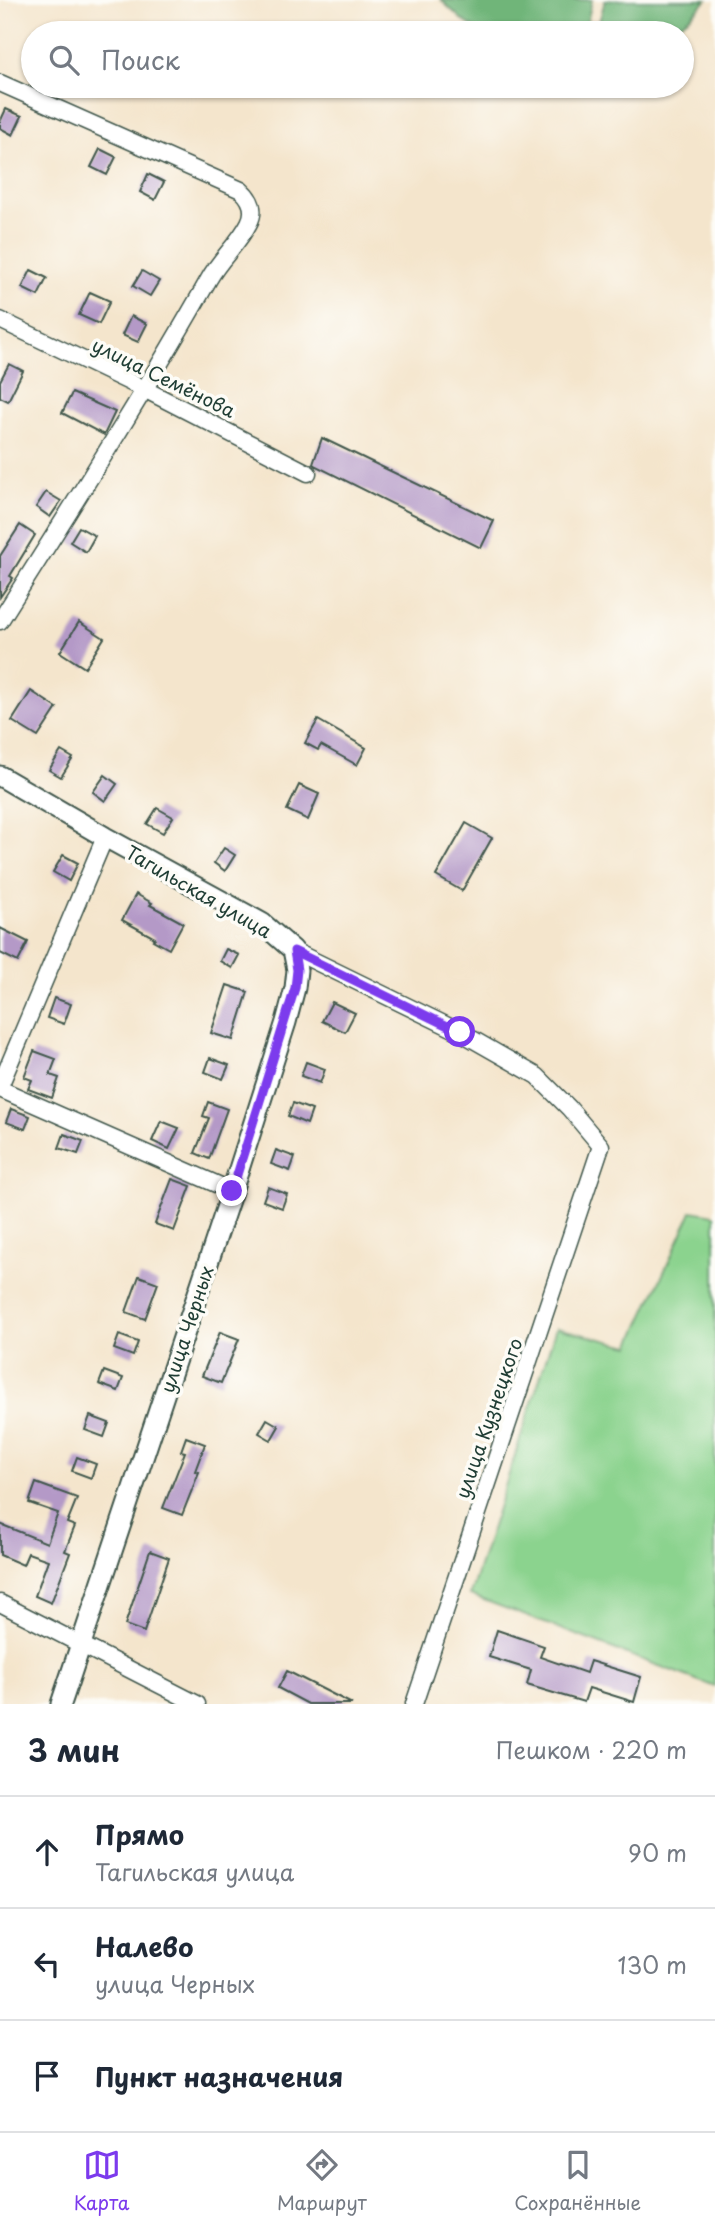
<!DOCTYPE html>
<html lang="ru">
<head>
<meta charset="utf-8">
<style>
  :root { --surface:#fff; --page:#f6f6f7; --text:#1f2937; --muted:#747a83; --line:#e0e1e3; --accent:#7c3aed }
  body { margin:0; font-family:"Playpen Sans",sans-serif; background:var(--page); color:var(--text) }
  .stop { position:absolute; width:21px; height:21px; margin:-16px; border:5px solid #7c3aed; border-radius:50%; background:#fff }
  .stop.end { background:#7c3aed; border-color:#fff; box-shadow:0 2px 7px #0008 }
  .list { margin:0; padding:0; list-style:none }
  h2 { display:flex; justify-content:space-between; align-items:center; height:91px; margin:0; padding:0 28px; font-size:30px }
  h2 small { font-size:23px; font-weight:400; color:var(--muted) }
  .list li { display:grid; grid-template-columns:46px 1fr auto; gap:21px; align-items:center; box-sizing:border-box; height:112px; padding:0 28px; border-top:2px solid var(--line) }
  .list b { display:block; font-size:26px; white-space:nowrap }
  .list p { margin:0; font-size:23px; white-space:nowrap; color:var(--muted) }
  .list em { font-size:23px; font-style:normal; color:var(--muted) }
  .icon { flex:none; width:38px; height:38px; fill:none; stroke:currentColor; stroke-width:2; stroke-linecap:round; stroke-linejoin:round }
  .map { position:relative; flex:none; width:715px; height:1704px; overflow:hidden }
  .search { position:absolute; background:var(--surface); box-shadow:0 2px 5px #0004; left:21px; right:21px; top:21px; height:77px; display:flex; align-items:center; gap:18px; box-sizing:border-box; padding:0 24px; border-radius:38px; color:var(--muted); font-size:26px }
  .sheet { height:427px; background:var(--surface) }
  nav { display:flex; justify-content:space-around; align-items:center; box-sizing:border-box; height:98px; border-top:2px solid var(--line); background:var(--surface); font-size:19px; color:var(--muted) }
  nav a { display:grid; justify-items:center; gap:4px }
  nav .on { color:var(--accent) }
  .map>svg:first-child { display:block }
</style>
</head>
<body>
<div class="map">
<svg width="715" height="1704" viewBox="0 0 715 1704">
  <rect width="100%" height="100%" fill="#fdfcf7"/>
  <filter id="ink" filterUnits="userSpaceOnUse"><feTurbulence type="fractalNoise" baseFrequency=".0143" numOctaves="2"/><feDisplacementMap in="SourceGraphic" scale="14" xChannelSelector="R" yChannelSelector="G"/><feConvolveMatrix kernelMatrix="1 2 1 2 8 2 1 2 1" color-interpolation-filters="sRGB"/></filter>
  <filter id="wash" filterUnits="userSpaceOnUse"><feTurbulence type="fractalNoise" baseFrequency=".00686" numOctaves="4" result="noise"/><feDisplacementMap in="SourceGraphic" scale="28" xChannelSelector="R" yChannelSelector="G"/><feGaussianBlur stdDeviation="1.57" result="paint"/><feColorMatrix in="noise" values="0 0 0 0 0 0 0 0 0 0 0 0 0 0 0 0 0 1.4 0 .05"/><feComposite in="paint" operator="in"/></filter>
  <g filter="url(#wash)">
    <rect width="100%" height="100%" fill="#f4e5cc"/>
    <!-- green -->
    <polygon fill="#8bd38e" stroke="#558861" stroke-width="2" points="692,1211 715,1215 715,1687 470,1595 556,1328 630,1346"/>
    <!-- forest -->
    <g fill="#70b579" stroke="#487956" stroke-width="2">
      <polygon points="441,0 592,0 585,33 482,33 461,19"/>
      <polygon points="605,0 707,0 691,16 668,33 596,33"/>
    </g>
    <g id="blocks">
      <!-- building -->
      <g fill="#b499c7">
        <polygon points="6,109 22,116 13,135 0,128 0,122"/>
        <polygon points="100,149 116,157 107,175 91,167"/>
        <polygon points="148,174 164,182 155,200 140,192"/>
        <polygon points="31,270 47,278 38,296 22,288"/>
        <polygon points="142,271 159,281 150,296 133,286"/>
        <polygon points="90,292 110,301 99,324 79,315"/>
        <polygon points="131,316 147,324 138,342 122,335"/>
        <polygon points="9,364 23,371 8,401 0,397 0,381"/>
        <polygon points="72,393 115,412 104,435 62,413"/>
        <polygon points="322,438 494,521 481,548 316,466 313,464"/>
        <polygon points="46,492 61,501 50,517 36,507"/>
        <polygon points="20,525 35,535 10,576 13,578 0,597 0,556"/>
        <polygon points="79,527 95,536 86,552 70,542"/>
        <polygon points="79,622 104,638 85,668 60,652"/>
        <polygon points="31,691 57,708 38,737 12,721"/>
        <polygon points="318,720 366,748 357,765 321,745 318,750 305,743"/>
        <polygon points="61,751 73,758 61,777 49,770"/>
        <polygon points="105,775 117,784 105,801 93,792"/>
        <polygon points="299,785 319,794 308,820 287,810"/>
        <polygon points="157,808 173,817 163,833 147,824"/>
        <polygon points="466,823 492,838 462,891 436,876"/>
        <polygon points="224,848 235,855 225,871 214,863"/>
        <polygon points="63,855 78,863 69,881 53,872"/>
        <polygon points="136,894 152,903 150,905 183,923 169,949 153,940 155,938 122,920"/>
        <polygon points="0,928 28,942 18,962 0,953"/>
        <polygon points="226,949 239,955 232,968 220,961"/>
        <polygon points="227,985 248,992 233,1040 211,1033"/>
        <polygon points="54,998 71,1004 64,1024 47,1018"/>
        <polygon points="332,1002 355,1013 345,1032 322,1021"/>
        <polygon points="34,1051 56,1059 50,1075 59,1078 52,1098 28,1089 32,1080 24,1077"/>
        <polygon points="210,1058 229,1065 223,1079 205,1072"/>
        <polygon points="306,1062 325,1069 320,1083 301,1076"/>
        <polygon points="208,1102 227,1109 209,1159 195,1153 209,1118 203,1116"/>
        <polygon points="293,1103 312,1110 307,1124 288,1116"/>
        <polygon points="11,1109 30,1116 25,1129 6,1122"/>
        <polygon points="161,1121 179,1128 169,1149 152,1141"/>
        <polygon points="64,1134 83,1141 78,1154 59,1148"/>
        <polygon points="276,1150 295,1157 290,1171 271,1164"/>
        <polygon points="172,1179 191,1186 174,1231 155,1224"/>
        <polygon points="268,1187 287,1194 282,1208 263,1201"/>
        <polygon points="139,1276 158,1283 145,1319 126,1312"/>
        <polygon points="220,1332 239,1339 221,1383 202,1376"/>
        <polygon points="119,1335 138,1342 133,1356 114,1349"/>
        <polygon points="104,1371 123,1378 118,1391 99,1384"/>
        <polygon points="90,1416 109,1423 104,1437 85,1430"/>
        <polygon points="267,1419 279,1426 271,1440 259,1433"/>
        <polygon points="186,1437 205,1444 195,1471 199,1472 182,1515 163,1508 185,1452 181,1451"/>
        <polygon points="77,1457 96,1464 91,1478 72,1471"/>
        <polygon points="36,1483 77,1498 67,1523 75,1526 65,1551 70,1553 51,1603 35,1596 48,1560 28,1553 23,1565 0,1555 0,1524 47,1543 58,1513 29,1503"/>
        <polygon points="150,1551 169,1558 144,1632 125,1625"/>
        <polygon points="497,1630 544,1646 540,1657 586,1673 590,1661 641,1677 634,1702 589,1688 584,1702 527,1685 531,1670 489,1657"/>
        <polygon points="287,1671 352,1704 308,1704 278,1688"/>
      </g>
    </g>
  </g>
  <g filter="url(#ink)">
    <use href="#blocks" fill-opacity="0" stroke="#3f564b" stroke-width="2"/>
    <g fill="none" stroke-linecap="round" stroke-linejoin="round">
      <!-- minor casing -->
      <g stroke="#3f564b" stroke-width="19">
        <g id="minor">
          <path d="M0,83L241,190C251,199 256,210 249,223C239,243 220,259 209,279C143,396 71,508 0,621"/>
          <polyline points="0,320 146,390 308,473"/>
          <polyline points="294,951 460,1032 537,1076 569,1108 601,1146 414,1704"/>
          <polyline points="0,1086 105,837"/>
          <polyline points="0,1089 232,1191"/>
          <polyline points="0,1603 197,1704"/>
        </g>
      </g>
      <!-- major casing -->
      <g stroke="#3f564b" stroke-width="23">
        <polyline id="major" points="0,776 105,837 262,923 293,950 297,970 295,988 286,1022 232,1191 61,1704"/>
      </g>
      <!-- minor -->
      <use href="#minor" stroke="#fff" stroke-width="16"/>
      <!-- major -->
      <use href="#major" stroke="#fff" stroke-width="19"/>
    </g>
  </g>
  <g fill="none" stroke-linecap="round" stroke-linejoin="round" filter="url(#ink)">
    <!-- route -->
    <polyline stroke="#7c3aed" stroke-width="9" points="232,1191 295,988 297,970 294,951 460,1032"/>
  </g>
  <g text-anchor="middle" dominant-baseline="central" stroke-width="7" stroke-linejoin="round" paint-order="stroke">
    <!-- street labels -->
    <g font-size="19" fill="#1f3d34" stroke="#fdfcf7">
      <text transform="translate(164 377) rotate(26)">улица Семёнова</text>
      <text transform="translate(199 891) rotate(30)">Тагильская улица</text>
      <text transform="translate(186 1329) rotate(-72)">улица Черных</text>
      <text transform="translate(488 1418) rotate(-71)">улица Кузнецкого</text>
    </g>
  </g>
</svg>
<div class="stop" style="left:460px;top:1032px"></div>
<div class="stop end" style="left:232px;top:1191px"></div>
<div class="search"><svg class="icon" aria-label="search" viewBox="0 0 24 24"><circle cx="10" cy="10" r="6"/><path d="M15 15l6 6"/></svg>Поиск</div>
</div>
<section class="sheet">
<h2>3 мин<small>Пешком · 220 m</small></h2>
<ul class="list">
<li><svg class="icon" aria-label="ahead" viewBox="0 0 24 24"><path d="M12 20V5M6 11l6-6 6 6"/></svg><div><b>Прямо</b><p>Тагильская улица</p></div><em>90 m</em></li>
<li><svg class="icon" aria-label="left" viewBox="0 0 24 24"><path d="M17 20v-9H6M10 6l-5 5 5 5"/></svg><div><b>Налево</b><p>улица Черных</p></div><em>130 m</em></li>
<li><svg class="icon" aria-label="arrive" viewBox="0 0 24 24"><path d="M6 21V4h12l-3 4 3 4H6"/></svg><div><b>Пункт назначения</b></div></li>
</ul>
</section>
<nav>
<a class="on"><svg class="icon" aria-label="map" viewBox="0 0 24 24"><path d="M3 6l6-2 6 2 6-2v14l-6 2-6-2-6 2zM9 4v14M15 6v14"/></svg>Карта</a>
<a><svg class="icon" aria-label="directions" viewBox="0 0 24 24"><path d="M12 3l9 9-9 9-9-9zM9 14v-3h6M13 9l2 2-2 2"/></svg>Маршрут</a>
<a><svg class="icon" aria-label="saved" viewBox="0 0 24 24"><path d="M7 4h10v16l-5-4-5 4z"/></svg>Сохранённые</a>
</nav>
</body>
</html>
